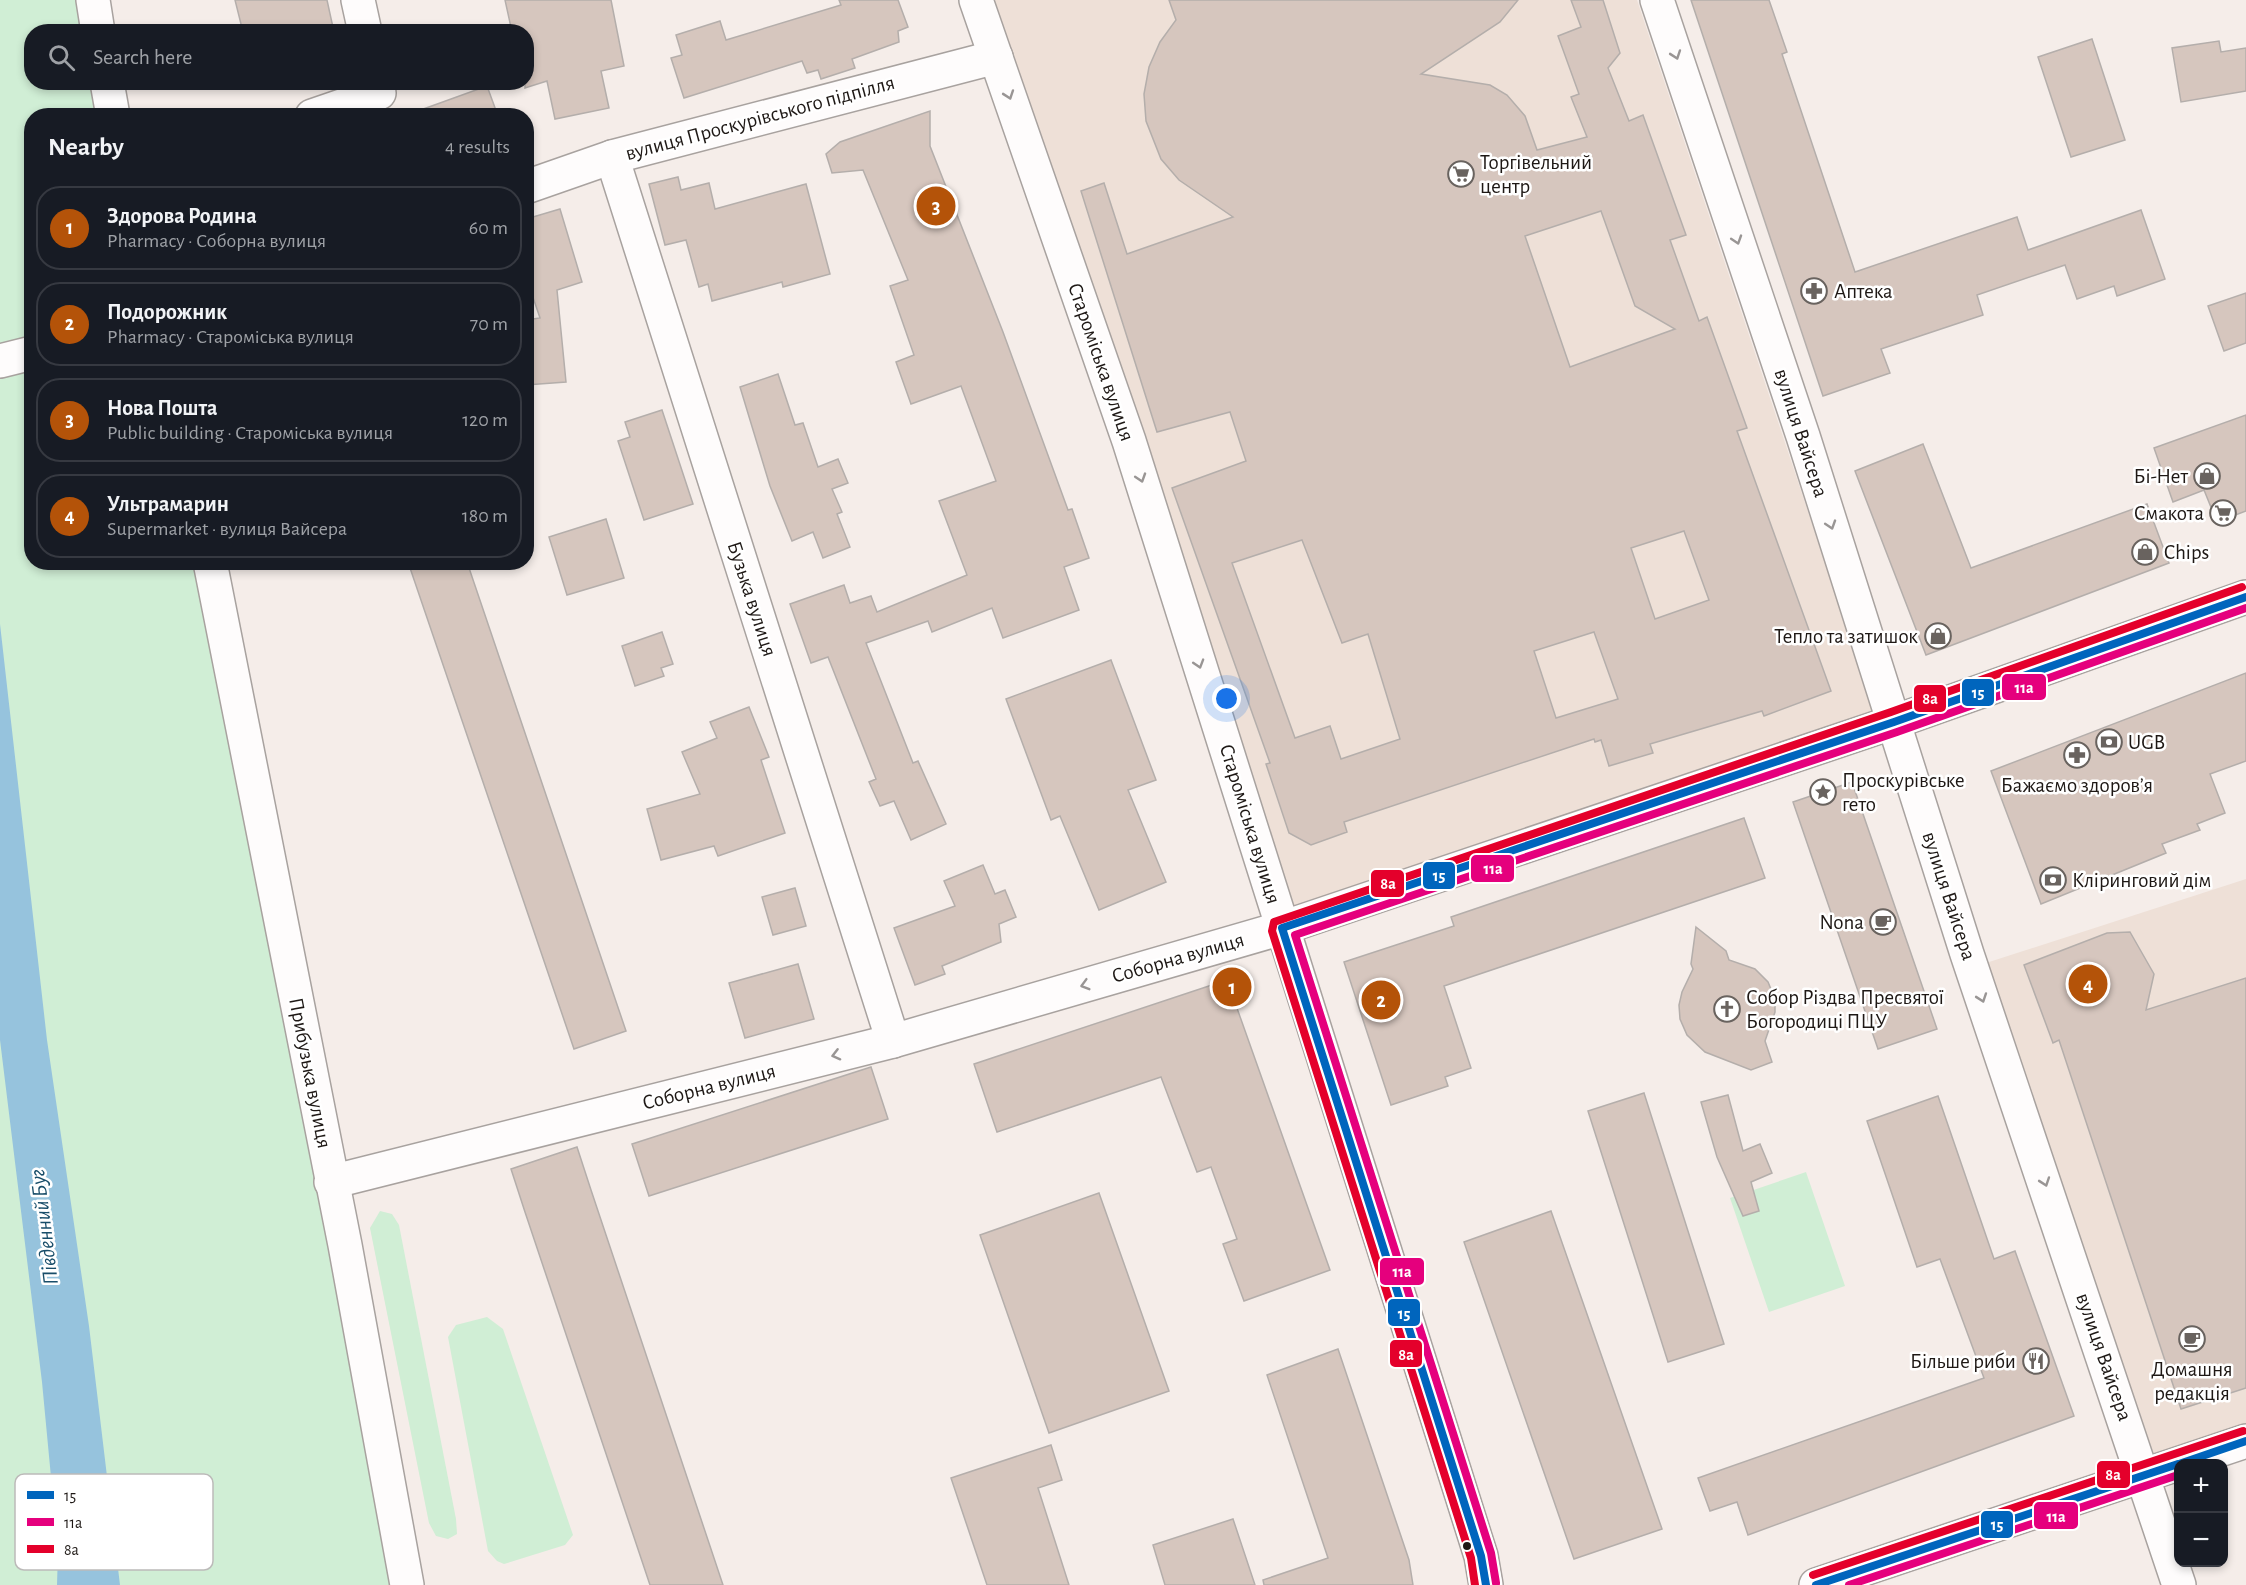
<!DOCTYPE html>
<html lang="en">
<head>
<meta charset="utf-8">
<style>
  :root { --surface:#171b24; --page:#242831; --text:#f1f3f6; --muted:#9ea1a6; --line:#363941; --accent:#b45309 }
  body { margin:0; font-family:"Alegreya Sans",sans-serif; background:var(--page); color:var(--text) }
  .controls { position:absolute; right:18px; bottom:18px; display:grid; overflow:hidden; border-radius:12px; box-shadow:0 3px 9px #0003 }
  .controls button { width:54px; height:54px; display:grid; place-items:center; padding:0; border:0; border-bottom:2px solid var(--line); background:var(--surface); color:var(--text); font:30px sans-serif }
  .you { position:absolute; left:1227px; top:699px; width:21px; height:21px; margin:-15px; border:4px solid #fff; border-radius:50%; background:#1a73e8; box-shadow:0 0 0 9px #1a73e833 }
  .badge { display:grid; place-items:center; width:39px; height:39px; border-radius:50%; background:var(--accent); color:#fff; font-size:20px; font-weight:700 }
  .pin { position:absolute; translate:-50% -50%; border:3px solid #fff; box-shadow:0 2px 6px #0006 }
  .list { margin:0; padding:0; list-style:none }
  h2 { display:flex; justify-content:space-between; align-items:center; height:78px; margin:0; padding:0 24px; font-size:26px }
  h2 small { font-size:20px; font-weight:400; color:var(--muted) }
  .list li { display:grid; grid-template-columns:39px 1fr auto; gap:18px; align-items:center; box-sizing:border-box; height:84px; margin:0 12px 12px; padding:0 12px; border:2px solid var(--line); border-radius:24px }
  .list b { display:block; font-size:22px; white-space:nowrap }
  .list p { margin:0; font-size:20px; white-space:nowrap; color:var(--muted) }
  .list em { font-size:20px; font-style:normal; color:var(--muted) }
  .icon { flex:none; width:33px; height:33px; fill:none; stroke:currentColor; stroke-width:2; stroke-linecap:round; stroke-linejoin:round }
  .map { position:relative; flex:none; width:2246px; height:1585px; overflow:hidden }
  .search { position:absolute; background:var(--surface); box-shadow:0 3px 9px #0003; left:24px; top:24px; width:510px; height:66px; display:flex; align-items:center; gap:15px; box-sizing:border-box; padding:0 21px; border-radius:24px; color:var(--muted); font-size:22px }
  .panel { position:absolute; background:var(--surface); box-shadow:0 3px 9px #0003; left:24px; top:108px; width:510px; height:462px; border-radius:24px }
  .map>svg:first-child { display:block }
</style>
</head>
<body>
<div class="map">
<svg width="2246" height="1585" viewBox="0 0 2246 1585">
  <rect width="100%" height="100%" fill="#f5ede9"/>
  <!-- built -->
  <g fill="#eee0d7">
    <polygon points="989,0 1637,0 1875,712 1292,909"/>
    <polygon points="2246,879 2246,1425 2154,1455 1986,963"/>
  </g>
  <!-- green -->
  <g fill="#d0eed5">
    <polygon points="0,0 78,0 83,31 32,32 32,82 91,83 97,115 32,116 31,339 0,347"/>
    <polygon points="31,367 32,562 194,563 394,1585 0,1585 0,374"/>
    <polygon points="1806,1172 1845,1286 1769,1312 1730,1198"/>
    <polygon points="380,1211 392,1214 399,1225 456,1519 457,1534 448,1539 436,1536 429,1523 370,1228"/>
    <polygon points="487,1317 503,1329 573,1535 565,1545 504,1564 497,1561 488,1551 448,1337 456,1325"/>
  </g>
  <!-- water -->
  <polygon fill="#96c3dd" points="0,624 47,1040 89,1326 120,1585 57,1585 58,1551 42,1382 0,1040"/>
  <!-- building -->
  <g fill="#d6c6be" stroke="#b4aeab" stroke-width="1.5" fill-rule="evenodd">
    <polygon points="235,0 327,0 334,32 243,32"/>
    <polygon points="505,0 611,0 624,66 601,71 609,108 555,119 547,81 525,88 526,32 512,32"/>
    <polygon points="839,0 898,0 908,27 898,31 899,42 852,59 855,68 821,79 818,70 807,73 802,61 684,98 671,58 682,55 676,35 720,21 726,40 841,5"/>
    <path d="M1169,0H1518L1500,22L1421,74L1490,85L1507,95L1525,116L1537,150L1587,137L1571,97L1579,94L1558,36L1581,27L1571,0H1603L1620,53L1608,68L1629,121L1643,115L1686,235L1670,240L1699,321L1707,317L1747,428L1737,431L1831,691L1764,716L1762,711L1650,744L1653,753L1609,766L1601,740L1595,742L1594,739L1344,822L1347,832L1311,845L1289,833L1266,764L1270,763L1172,488L1246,461L1230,412L1157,432L1081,191L1104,183L1127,254L1233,217L1179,180L1161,159L1146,121L1144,94L1149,67L1160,42L1176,20ZM1601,211L1635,306L1675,329L1570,367L1525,236ZM1684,531L1709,600L1655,619L1631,548ZM1302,540L1342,643L1368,634L1400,739L1341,759L1330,726L1295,738L1232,563ZM1594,632L1618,699L1556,718L1534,651Z"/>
    <polygon points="1691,0 1769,0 1787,52 1782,54 1855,272 2017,217 2028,250 2141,210 2165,279 2117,296 2114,286 2077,299 2065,265 1977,295 1983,315 1881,349 1890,373 1823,396"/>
    <polygon points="2092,39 2125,140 2071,157 2038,57"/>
    <polygon points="2219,41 2221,52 2246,48 2246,91 2181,102 2172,48"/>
    <polygon points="487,86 498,116 416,116 415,112"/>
    <polygon points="930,111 930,146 1003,332 1068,510 1072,509 1089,558 1064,567 1079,610 1003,638 992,608 932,632 928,621 866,643 913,763 918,761 946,824 911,840 894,801 880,806 869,782 876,779 828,657 811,663 790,604 844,585 850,603 871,596 877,612 967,575 939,501 996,481 961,386 911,404 896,362 914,355 890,286 908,280 863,170 832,173 826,154 840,142"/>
    <polygon points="678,177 681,190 709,183 715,209 806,184 830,274 783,287 782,282 712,301 708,284 699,287 686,240 665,245 649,184"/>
    <polygon points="560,209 582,282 557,290 566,382 526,385 526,320 540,318 526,277 526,219"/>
    <polygon points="2246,293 2246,343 2224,351 2208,306"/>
    <polygon points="778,374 795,425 803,423 818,467 838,459 848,483 832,489 842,512 837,514 850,547 823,558 813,532 792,541 770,486 740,387"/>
    <polygon points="662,410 693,504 644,520 618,441 630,437 625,422"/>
    <polygon points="2246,415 2246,511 2217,522 2204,490 2173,502 2154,448"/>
    <polygon points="1923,444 1971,568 2147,504 2169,563 1926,655 1855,471"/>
    <polygon points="606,519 624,578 567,595 549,537"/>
    <polygon points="408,562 467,562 626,1031 574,1049"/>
    <polygon points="662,632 673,664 661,668 664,676 635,686 622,646"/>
    <polygon points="1111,660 1156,780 1128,790 1166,882 1099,910 1060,816 1051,820 1006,699"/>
    <polygon points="2246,673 2246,761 2210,774 2225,813 2197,824 2200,830 2162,844 2166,853 2041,904 1991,771"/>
    <polygon points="749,707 769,757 761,760 785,833 718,856 714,846 661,860 647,809 700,794 682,752 717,738 710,722"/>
    <polygon points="1852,782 1937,1029 1878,1049 1793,802"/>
    <polygon points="1744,818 1765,878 1444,986 1471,1068 1445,1077 1448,1086 1391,1105 1344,962 1454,926 1451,917"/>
    <polygon points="983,865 995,894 1005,890 1016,917 999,924 1001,942 942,966 945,974 915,985 894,928 955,906 944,881"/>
    <polygon points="795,888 806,926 773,935 762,897"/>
    <polygon points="1696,927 1726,951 1729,960 1755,969 1768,982 1775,999 1775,1012 1765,1041 1772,1062 1751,1070 1705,1052 1687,1035 1680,1019 1679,1005 1682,992 1693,969 1691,964"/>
    <polygon points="2130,932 2154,974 2146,1010 2246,978 2246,1388 2181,1409 2059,1040 2053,1043 2024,965 2107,933"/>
    <polygon points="798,964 814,1019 745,1038 729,983"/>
    <polygon points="1227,980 1330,1270 1244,1301 1223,1244 1237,1239 1211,1167 1197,1172 1161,1077 997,1132 974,1064"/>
    <polygon points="871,1067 888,1119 649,1196 632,1144"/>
    <polygon points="1644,1093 1724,1344 1668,1362 1588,1111"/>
    <polygon points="1728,1095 1743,1151 1760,1144 1772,1173 1751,1182 1759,1211 1743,1216 1717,1157 1701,1102"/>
    <polygon points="1938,1096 1994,1259 2015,1251 2074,1416 1748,1535 1737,1502 1710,1511 1698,1478 1984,1378 1940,1259 1917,1267 1867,1121"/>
    <polygon points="577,1147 591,1190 723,1585 650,1585 525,1212 511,1169"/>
    <polygon points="1099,1193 1169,1391 1049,1433 980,1235"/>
    <polygon points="1551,1211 1662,1529 1574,1559 1464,1242"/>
    <polygon points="1338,1349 1409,1560 1413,1585 1264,1585 1263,1580 1328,1558 1267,1375"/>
    <polygon points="1051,1445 1062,1480 1038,1488 1069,1585 987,1585 951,1478"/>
    <polygon points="1233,1519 1255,1585 1165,1585 1153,1545"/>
  </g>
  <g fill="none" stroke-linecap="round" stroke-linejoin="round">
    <!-- street casing -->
    <g stroke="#a8a29f" stroke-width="36">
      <g id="street">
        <polyline points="358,0 365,32"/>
        <polyline points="976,0 1129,441 1481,1556 1486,1585"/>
        <polyline points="1657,0 1803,436 1967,954 2179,1585"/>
        <polyline points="312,116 379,93 377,82"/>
        <polyline points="612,157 893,1041"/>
        <polyline points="526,187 612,157 996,57"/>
        <polyline points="0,361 32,353"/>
        <polyline points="331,1182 893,1041 1282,928 1894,722 2246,597"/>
      </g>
    </g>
    <!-- secondary casing -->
    <g stroke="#a8a29f" stroke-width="36">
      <g id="secondary">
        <polyline points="93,0 98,32"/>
        <polyline points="107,82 113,116"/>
        <polyline points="210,562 345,1245 407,1585"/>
      </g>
    </g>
    <!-- primary casing -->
    <g stroke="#a8a29f" stroke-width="36">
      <polyline id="primary" points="1816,1585 2246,1441"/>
    </g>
    <!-- street -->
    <use href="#street" stroke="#fefcfc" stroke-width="33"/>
    <!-- secondary -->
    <use href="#secondary" stroke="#fefcfc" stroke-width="33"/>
    <!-- primary -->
    <use href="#primary" stroke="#fefcfc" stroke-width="33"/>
    <!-- bus-1 casing -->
    <g stroke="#fff" stroke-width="12">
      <g id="bus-1">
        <polyline points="2179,1464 2246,1441"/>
        <polyline points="1486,1585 1481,1556 1282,928 1894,722 2246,597"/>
        <polyline points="1816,1585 2178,1464"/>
      </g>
    </g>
    <!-- bus-2 casing -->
    <g stroke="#fff" stroke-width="12">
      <g id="bus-2">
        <polyline points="1496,1583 1491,1553 1295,935 1897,732 2246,608"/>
        <polyline points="1849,1585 2178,1475"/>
      </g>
    </g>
    <!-- bus-3 casing -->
    <g stroke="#fff" stroke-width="12">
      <g id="bus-3">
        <polyline points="1813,1575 2243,1431"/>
        <polyline points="1475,1585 1471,1558 1272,931 1274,922 1891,712 2242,587"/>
      </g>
    </g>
    <!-- bus-1 -->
    <use href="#bus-1" stroke="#0065bd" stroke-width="8"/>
    <!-- bus-2 -->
    <use href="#bus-2" stroke="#e5007d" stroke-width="8"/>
    <!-- bus-3 -->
    <use href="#bus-3" stroke="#e4002b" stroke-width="8"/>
  </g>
  <!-- one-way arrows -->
  <defs><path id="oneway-chevron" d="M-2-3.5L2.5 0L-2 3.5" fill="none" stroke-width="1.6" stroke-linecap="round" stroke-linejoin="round" transform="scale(1.5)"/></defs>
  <g stroke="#999594">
    <use href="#oneway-chevron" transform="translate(1676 55) rotate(71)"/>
    <use href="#oneway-chevron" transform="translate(1009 95) rotate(71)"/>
    <use href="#oneway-chevron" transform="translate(1737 240) rotate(72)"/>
    <use href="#oneway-chevron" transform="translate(1141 478) rotate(72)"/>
    <use href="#oneway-chevron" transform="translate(1831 525) rotate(72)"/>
    <use href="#oneway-chevron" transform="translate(1199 664) rotate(73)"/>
    <use href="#oneway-chevron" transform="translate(1085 985) rotate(164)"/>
    <use href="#oneway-chevron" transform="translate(1982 998) rotate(71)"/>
    <use href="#oneway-chevron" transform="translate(836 1055) rotate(166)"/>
    <use href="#oneway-chevron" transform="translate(2045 1182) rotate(71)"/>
  </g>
  <!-- icons -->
  <defs>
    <g id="supermarket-ring" transform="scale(1.35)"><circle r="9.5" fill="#fff" stroke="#69635f" stroke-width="1.5"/><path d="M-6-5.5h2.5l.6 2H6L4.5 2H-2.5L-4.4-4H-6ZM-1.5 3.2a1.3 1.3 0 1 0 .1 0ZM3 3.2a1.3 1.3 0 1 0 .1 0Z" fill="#69635f"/></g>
    <g id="pharmacy-ring" transform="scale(1.35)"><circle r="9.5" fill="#fff" stroke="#69635f" stroke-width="1.5"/><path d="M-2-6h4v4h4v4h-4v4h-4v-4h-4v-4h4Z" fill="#69635f"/></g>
    <g id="shop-ring" transform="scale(1.35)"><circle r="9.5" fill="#fff" stroke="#69635f" stroke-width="1.5"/><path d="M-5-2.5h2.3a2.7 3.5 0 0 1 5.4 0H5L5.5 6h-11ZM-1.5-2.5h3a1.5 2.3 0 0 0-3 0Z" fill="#69635f"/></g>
    <g id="bank-ring" transform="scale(1.35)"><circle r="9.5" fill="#fff" stroke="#69635f" stroke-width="1.5"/><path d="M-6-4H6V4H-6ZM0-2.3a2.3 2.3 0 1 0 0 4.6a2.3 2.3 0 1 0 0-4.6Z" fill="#69635f"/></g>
    <g id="sight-ring" transform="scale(1.35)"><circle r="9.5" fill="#fff" stroke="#69635f" stroke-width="1.5"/><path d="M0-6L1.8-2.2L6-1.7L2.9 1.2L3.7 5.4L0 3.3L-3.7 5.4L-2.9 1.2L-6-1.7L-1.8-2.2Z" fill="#69635f"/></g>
    <g id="cafe-ring" transform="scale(1.35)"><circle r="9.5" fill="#fff" stroke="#69635f" stroke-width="1.5"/><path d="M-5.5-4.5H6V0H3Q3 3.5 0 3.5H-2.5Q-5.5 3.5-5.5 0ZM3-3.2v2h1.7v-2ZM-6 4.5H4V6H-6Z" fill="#69635f"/></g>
    <g id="church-ring" transform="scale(1.35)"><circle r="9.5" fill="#fff" stroke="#69635f" stroke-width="1.5"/><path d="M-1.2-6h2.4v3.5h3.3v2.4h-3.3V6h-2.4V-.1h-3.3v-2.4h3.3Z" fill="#69635f"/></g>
    <g id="restaurant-ring" transform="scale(1.35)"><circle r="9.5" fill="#fff" stroke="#69635f" stroke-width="1.5"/><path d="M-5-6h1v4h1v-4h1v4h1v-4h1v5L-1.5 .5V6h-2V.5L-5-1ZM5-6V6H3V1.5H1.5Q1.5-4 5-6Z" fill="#69635f"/></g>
  </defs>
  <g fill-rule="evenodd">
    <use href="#supermarket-ring" x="1461" y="174"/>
    <use href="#pharmacy-ring" x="1814" y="291"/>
    <use href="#shop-ring" x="2207" y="476"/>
    <use href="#supermarket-ring" x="2223" y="513"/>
    <use href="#shop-ring" x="2145" y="552"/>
    <use href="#shop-ring" x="1938" y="636"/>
    <use href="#bank-ring" x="2109" y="742"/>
    <use href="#pharmacy-ring" x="2077" y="755"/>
    <use href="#sight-ring" x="1823" y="792"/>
    <use href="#bank-ring" x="2053" y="880"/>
    <use href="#cafe-ring" x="1883" y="922"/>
    <use href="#church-ring" x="1727" y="1009"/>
    <use href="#cafe-ring" x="2192" y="1339"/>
    <use href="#restaurant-ring" x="2036" y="1361"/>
  </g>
  <!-- markers -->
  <circle fill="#1e1815" stroke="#fff" stroke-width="2" cx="1467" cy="1546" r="5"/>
  <g text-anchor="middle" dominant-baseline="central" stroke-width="5" stroke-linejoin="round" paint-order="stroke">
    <!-- street labels -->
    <g font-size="21" fill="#1e1815" stroke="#fff">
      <text transform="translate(760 118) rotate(-15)">вулиця Проскурівського підпілля</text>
      <text transform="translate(1101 362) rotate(71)">Староміська вулиця</text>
      <text transform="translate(1801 433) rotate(72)">вулиця Вайсера</text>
      <text transform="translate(752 599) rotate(72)">Бузька вулиця</text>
      <text transform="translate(1250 824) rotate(73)">Староміська вулиця</text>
      <text transform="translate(1949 896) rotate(72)">вулиця Вайсера</text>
      <text transform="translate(1178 958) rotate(-16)">Соборна вулиця</text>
      <text transform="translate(310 1073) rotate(79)">Прибузька вулиця</text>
      <text transform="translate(709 1087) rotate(-14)">Соборна вулиця</text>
      <text transform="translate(2104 1357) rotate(71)">вулиця Вайсера</text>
    </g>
    <!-- poi labels -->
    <g font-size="21" fill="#1e1815" stroke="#fff" text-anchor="start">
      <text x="1480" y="162">Торгівельний<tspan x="1480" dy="24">центр</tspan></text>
      <text x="1834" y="291">Аптека</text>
      <text x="2188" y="476" text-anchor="end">Бі-Нет</text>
      <text x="2204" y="513" text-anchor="end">Смакота</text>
      <text x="2164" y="552">Chips</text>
      <text x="1918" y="636" text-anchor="end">Тепло та затишок</text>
      <text x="2128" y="742">UGB</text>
      <text x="1842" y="780">Проскурівське<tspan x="1842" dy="24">гето</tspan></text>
      <text x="2077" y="785" text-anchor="middle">Бажаємо здоровʼя</text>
      <text x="2072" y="880">Кліринговий дім</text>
      <text x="1864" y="922" text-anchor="end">Nona</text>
      <text x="1746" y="997">Собор Різдва Пресвятої<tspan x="1746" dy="24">Богородиці ПЦУ</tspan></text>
      <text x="2016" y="1361" text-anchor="end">Більше риби</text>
      <text x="2192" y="1369" text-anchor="middle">Домашня<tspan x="2192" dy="24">редакція</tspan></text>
    </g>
    <!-- water labels -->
    <g font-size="22" font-style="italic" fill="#184d69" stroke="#fff">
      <text transform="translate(44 1227) rotate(-97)">Південний Буг</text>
    </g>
  </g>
  <!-- legend -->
  <rect x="15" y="1474" width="198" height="96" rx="9" fill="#fff" stroke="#bcbab9" stroke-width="1.5"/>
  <rect x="27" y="1491" width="27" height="8" fill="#0065bd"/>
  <rect x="27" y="1518" width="27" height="8" fill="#e5007d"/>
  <rect x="27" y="1545" width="27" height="8" fill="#e4002b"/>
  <g font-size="16" fill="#1e1815">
    <text x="64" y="1501">15</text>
    <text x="64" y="1528">11а</text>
    <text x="64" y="1555">8а</text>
  </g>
  <g stroke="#fff" stroke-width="2">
    <rect x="2001" y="673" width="46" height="28" rx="6" fill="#e5007d"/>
    <rect x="1961" y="678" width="34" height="29" rx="6" fill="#0065bd"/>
    <rect x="1913" y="684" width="34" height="29" rx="6" fill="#e4002b"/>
    <rect x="1470" y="854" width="45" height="29" rx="6" fill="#e5007d"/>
    <rect x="1422" y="861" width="34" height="29" rx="6" fill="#0065bd"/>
    <rect x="1370" y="869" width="35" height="29" rx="6" fill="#e4002b"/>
    <rect x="1379" y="1257" width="46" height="29" rx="6" fill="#e5007d"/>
    <rect x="1387" y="1298" width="34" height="29" rx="6" fill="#0065bd"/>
    <rect x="1389" y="1339" width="34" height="29" rx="6" fill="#e4002b"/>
    <rect x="2096" y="1460" width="35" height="29" rx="6" fill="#e4002b"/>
    <rect x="2033" y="1501" width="46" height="29" rx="6" fill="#e5007d"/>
    <rect x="1980" y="1510" width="34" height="29" rx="6" fill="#0065bd"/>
  </g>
  <g font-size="16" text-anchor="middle" font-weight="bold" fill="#fff">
    <text x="2024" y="693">11а</text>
    <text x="1978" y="698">15</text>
    <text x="1930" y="704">8а</text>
    <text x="1493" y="874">11а</text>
    <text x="1439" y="881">15</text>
    <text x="1388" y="889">8а</text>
    <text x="1402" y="1277">11а</text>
    <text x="1404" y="1319">15</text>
    <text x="1406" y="1360">8а</text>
    <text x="2113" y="1480">8а</text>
    <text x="2056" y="1522">11а</text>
    <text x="1997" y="1530">15</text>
  </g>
</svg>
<div class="controls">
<button>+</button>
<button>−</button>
</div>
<div class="you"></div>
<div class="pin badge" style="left:1232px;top:987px">1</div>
<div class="pin badge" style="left:1381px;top:1000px">2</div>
<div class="pin badge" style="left:936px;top:206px">3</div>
<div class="pin badge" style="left:2088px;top:984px">4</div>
<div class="search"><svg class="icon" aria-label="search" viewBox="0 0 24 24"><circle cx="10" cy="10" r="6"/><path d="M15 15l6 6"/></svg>Search here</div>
<section class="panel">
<h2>Nearby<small>4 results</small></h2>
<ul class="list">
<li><span class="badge">1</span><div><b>Здорова Родина</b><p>Pharmacy · Соборна вулиця</p></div><em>60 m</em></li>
<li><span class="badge">2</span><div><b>Подорожник</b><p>Pharmacy · Староміська вулиця</p></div><em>70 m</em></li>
<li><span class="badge">3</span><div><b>Нова Пошта</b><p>Public building · Староміська вулиця</p></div><em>120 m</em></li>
<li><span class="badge">4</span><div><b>Ультрамарин</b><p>Supermarket · вулиця Вайсера</p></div><em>180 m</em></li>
</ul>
</section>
</div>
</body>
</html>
